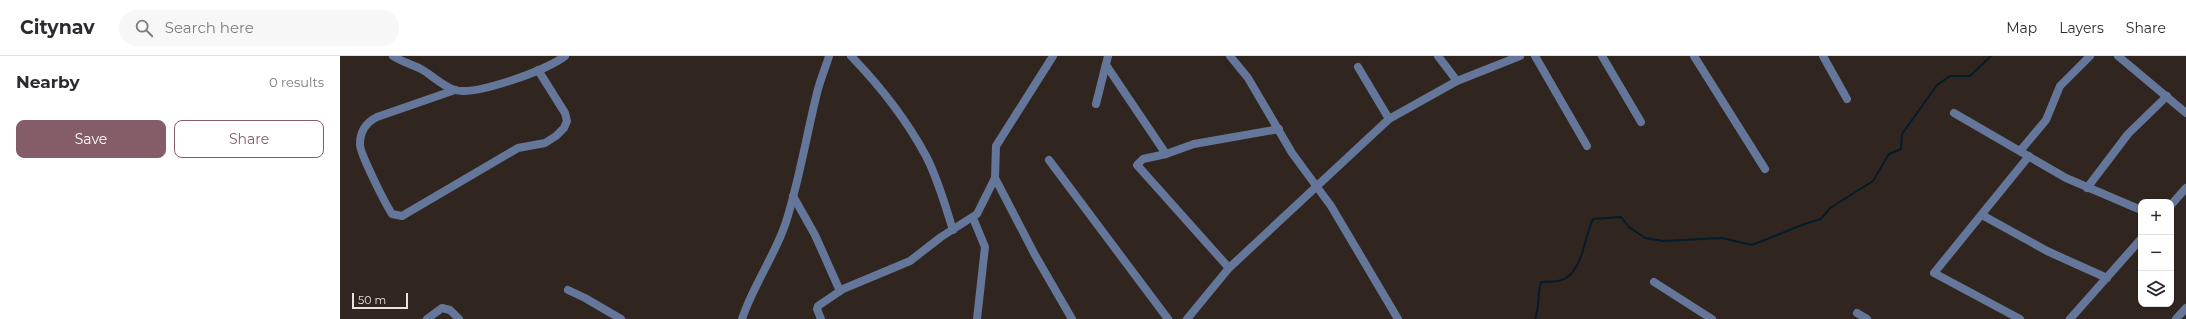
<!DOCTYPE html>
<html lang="en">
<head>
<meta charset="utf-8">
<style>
  :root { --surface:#fff; --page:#f7f7f7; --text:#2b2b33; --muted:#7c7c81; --line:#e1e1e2; --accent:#855d69 }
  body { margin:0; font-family:Montserrat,sans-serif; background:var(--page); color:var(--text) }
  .controls { position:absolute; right:12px; bottom:12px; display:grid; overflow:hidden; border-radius:8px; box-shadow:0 1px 3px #0004 }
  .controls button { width:36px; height:36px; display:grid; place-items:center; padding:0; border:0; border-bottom:1px solid var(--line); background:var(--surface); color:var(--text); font:20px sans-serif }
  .scale { position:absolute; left:12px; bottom:10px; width:56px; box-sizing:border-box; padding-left:4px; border:2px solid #eae2de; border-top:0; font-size:11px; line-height:14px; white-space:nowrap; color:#eae2de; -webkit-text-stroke:3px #31261f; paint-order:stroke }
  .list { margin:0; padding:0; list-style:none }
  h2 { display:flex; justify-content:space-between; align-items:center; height:52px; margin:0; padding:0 16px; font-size:17px }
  h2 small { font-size:13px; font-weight:400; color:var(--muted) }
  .actions { display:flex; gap:8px; padding:12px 16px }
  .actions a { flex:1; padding:9px 0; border:1px solid var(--accent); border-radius:8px; text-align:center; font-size:14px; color:var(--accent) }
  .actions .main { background:var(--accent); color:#fff }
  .icon { flex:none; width:22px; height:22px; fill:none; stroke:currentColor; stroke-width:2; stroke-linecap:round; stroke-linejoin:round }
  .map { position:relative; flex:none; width:1846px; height:263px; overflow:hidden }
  header { display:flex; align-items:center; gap:24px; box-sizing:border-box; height:56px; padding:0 20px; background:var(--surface); border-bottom:1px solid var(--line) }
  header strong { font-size:19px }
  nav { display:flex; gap:22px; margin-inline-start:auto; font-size:14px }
  .search { width:280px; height:36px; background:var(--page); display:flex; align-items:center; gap:10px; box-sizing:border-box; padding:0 14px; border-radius:22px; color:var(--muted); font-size:15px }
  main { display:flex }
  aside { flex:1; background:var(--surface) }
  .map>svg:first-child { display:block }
</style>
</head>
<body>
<header>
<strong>Citynav</strong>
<div class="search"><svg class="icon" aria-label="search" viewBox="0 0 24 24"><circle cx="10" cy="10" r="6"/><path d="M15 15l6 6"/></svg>Search here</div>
<nav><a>Map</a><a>Layers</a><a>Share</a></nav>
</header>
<main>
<aside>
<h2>Nearby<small>0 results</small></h2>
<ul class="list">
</ul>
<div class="actions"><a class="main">Save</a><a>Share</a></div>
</aside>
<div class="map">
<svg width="1846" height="263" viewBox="0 0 1846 263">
  <rect width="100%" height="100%" fill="#31261f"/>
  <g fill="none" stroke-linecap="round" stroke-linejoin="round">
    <!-- stream -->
    <path stroke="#031c2c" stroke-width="2" d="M1195,263C1200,250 1197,239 1201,226C1208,226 1220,226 1226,222C1244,210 1244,181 1253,163L1281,161L1289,171L1305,182L1323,185L1382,182L1412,189L1467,167L1481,163L1490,152L1533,125L1549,98L1561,93L1562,78L1597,29L1610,20H1630L1651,0"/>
    <!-- street -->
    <g stroke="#64779a" stroke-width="8">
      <path d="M53,0C62,6 71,8 81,13C92,19 102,30 115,34C136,40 207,14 225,0"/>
      <path d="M511,0C540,30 566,63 586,100C598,123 605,149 613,174"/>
      <polyline points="890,0 908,22 952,97 991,150 1058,263"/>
      <polyline points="1098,0 1117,25"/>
      <polyline points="1195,0 1247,90"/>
      <polyline points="1262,0 1301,66"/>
      <polyline points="1354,0 1425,113"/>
      <polyline points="1483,0 1507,43"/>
      <polyline points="1778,0 1846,57"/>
      <polyline points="766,9 826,98"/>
      <polyline points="1018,11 1049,63"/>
      <path d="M115,34L37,61C27,66 20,75 20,88C19,96 46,149 52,158L62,160L178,92L205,87L216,80L224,72L227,65L225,57L198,14"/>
      <polyline points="756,48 768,0"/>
      <polyline points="1614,57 1726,122 1801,154"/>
      <polyline points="1680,95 1706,64 1720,30 1750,0"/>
      <polyline points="709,104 828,263"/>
      <polyline points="655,122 695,199 732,263"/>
      <polyline points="1747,132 1788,78 1827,40"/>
      <polyline points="453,140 475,179 500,235"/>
      <polyline points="1831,149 1846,132"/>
      <polyline points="1642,159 1707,195 1767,222"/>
      <polyline points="633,162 645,191 637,263"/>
      <polyline points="889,212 797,109 803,103 826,98 854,88 939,73"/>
      <polyline points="1314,226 1372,263"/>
      <polyline points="228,234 245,242 281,263"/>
      <polyline points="1517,257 1527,263"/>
      <polyline points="87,263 102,252 110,254 119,263"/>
      <path d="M402,263C413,229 435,200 446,166C459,125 466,82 476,41C479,27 485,13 489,0"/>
      <polyline points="481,263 477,253 478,250 503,233 570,205 601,181 637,158 655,122 656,90 713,0"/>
      <polyline points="847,263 889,212 1049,63 1117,25 1180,0"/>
      <polyline points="1680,263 1594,217 1689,100"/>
      <polyline points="1730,263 1801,183"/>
      <polyline points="1836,263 1846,252"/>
    </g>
  </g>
</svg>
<div class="controls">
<button>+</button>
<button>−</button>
<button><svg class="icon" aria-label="layers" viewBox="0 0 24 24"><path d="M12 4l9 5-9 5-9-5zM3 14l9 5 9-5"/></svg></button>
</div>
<div class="scale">50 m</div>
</div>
</main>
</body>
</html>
